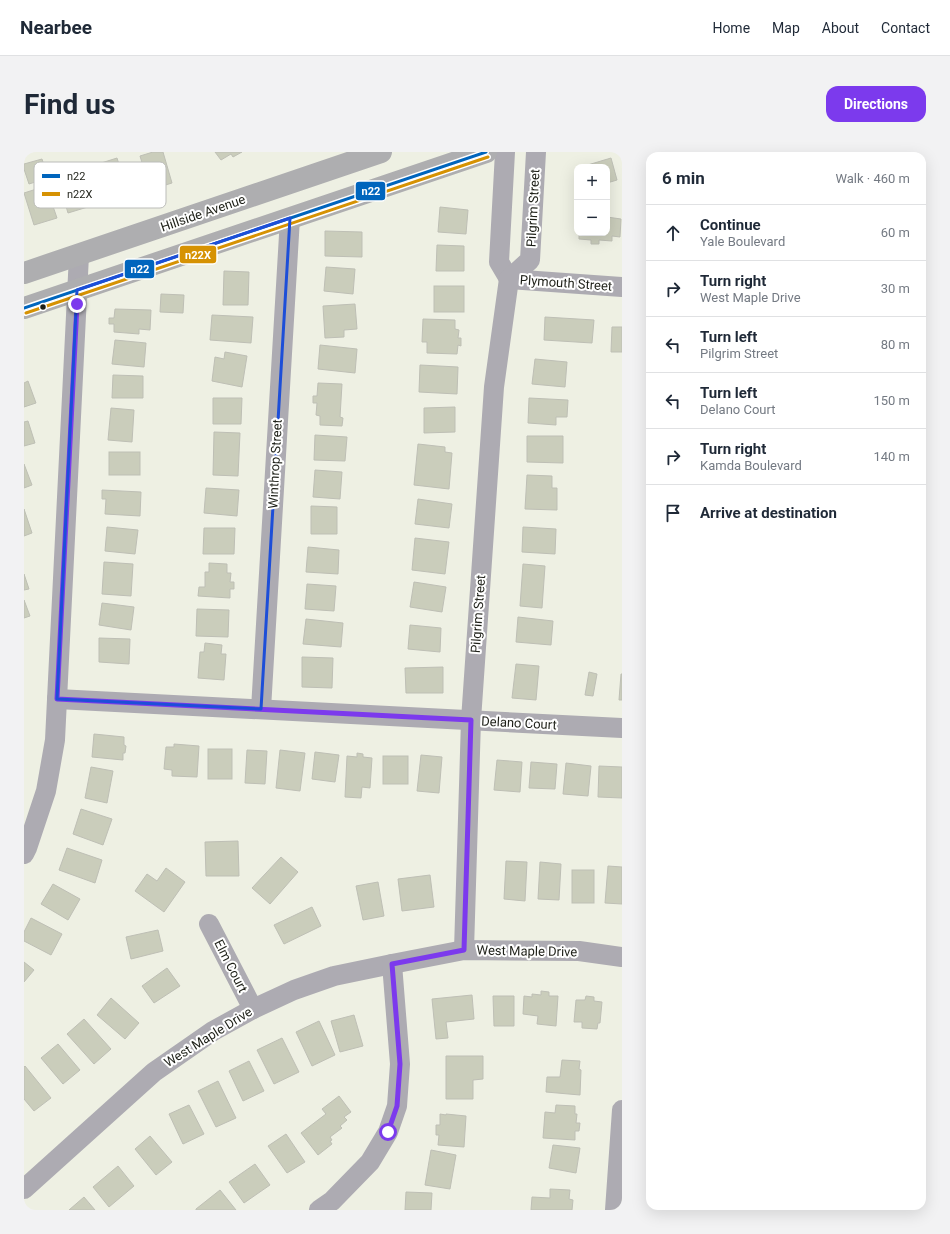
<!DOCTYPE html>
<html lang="en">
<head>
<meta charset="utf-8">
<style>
  :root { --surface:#fff; --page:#f2f2f3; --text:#1f2937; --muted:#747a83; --line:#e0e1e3; --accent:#7c3aed }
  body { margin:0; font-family:Roboto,sans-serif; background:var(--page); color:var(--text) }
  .controls { position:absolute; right:12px; top:12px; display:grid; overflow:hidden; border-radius:8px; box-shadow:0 4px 16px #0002 }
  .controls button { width:36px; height:36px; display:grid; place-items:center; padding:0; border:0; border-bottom:1px solid var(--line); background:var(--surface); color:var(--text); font:20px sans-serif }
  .stop { position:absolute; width:12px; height:12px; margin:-9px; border:3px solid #7c3aed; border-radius:50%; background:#fff }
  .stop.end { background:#7c3aed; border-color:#fff; box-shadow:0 1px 4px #0008 }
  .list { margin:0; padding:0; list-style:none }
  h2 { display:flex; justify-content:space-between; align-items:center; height:52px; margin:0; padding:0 16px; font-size:17px }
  h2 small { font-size:13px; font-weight:400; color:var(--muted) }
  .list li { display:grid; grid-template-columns:26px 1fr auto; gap:12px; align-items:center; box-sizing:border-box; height:56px; padding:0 16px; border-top:1px solid var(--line) }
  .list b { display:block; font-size:15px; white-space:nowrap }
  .list p { margin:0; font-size:13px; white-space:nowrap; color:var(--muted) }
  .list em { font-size:13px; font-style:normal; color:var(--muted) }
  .icon { flex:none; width:22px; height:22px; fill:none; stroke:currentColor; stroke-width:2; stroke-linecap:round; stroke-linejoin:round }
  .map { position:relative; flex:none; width:598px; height:1058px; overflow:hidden; border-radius:12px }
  header { display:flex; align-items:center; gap:24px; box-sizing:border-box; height:56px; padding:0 20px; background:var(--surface); border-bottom:1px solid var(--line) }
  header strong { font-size:19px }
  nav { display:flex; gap:22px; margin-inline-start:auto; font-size:14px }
  .intro { display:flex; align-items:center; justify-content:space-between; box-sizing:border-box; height:96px; padding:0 24px }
  h1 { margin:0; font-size:28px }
  .button { padding:10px 18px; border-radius:12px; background:var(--accent); color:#fff; font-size:14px; font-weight:700 }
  main { display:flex; gap:24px; padding:0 24px }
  aside { flex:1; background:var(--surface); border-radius:12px; box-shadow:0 4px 16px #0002 }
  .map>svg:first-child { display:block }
</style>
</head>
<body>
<header>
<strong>Nearbee</strong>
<nav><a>Home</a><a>Map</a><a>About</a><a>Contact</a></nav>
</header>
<div class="intro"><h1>Find us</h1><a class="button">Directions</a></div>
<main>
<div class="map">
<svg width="598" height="1058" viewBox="0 0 598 1058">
  <rect width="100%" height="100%" fill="#eef0e3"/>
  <!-- building -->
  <g fill="#cacdbb" stroke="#bebfb5">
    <polygon points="129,0 139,0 148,31 135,35 132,29 124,31 116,4"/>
    <polygon points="191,0 218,0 209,5 207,2 197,8"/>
    <polygon points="93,6 104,41 82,47 71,13"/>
    <polygon points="587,6 593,28 583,31 583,15 557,15"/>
    <polygon points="18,7 24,26 5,32 0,17 0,12"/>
    <polygon points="58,24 67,54 44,61 35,31"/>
    <polygon points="22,34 33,66 10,73 0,41"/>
    <polygon points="416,55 444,58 442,82 414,80"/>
    <polygon points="583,65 597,67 596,85 588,84 588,89 575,88 575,92 567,92 567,88 555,87 555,81 583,81"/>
    <polygon points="301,79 338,80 338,105 301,104"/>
    <polygon points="413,93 440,94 440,119 412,119"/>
    <polygon points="302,115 331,117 329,142 300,139"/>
    <polygon points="200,119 225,120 224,153 199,153"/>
    <rect x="410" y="134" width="30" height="26"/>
    <polygon points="137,142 160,143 159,161 136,160"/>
    <polygon points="331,152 333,177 320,178 320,185 301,186 299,154"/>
    <polygon points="91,157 127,158 126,178 115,177 115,182 90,180 90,172 85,172 85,166 90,166"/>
    <polygon points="188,163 229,165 227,191 186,188"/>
    <polygon points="521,165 570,168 568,191 520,188"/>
    <polygon points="399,167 431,168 431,177 435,178 434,186 437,186 437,194 434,193 433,202 403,201 403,190 398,190"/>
    <polygon points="588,175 598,175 598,200 587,200"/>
    <polygon points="91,188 122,191 120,215 88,212"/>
    <polygon points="296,193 333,197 331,221 294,217"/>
    <polygon points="201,200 223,204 218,235 188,229 191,205 200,207"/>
    <polygon points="511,207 543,210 541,235 508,232"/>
    <polygon points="396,213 434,215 433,242 395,240"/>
    <polygon points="89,223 119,224 119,246 88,246"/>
    <polygon points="4,229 12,251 0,255 0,231"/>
    <polygon points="294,231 318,232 316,265 319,266 318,274 296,273 296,264 292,263 293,251 289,251 289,244 293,244"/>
    <polygon points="189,246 218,246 217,272 189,272"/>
    <polygon points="505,246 544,248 543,265 532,265 532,273 504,271"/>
    <polygon points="431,255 431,280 400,281 400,256"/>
    <polygon points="87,256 110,258 108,290 84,288"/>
    <polygon points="4,269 11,291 0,294 0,270"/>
    <polygon points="190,280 216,281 214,324 189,323"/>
    <polygon points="291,283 323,285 321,309 290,308"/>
    <polygon points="503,284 539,284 539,311 503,310"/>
    <polygon points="394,292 421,295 421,300 428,301 425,337 390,333"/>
    <rect x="85" y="300" width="31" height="23"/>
    <polygon points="0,312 8,333 0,336"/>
    <polygon points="291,318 318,320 316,347 289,345"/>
    <polygon points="503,323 528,324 528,336 533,336 533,358 501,357"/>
    <polygon points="182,336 215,338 213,364 180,361"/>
    <polygon points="78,338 117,340 116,364 81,362 82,347 78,347"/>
    <polygon points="394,347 428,352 425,376 391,372"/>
    <polygon points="287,354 313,355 313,382 287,382"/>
    <polygon points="0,357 8,381 0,384"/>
    <polygon points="83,375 114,378 111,402 81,399"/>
    <polygon points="499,375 532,377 531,402 498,400"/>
    <polygon points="180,376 211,376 210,402 179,402"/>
    <polygon points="391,386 425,390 421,422 388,418"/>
    <polygon points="284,395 315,398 314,422 282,420"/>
    <polygon points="80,410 109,412 107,444 78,442"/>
    <polygon points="185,411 203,412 203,421 207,421 206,430 210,430 210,437 206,437 206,446 174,444 175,435 181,435 181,420 185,420"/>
    <polygon points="499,412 521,414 518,456 496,454"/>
    <polygon points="0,422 5,437 0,438"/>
    <polygon points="390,430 422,435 418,460 386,455"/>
    <polygon points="283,432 312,434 310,459 281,457"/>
    <polygon points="0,448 6,464 0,466"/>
    <polygon points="78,451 110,455 107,478 75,473"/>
    <polygon points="173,457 205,458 204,485 172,484"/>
    <polygon points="494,465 529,469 527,493 492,490"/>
    <polygon points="282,467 319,471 317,495 279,492"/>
    <polygon points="386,473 417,476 416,500 384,497"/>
    <polygon points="75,486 106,487 105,512 75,510"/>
    <polygon points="181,491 198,493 197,502 202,502 200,528 174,526 176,500 180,500"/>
    <polygon points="278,505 309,506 308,536 278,535"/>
    <polygon points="492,512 515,514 512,548 488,546"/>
    <polygon points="419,515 419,541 382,541 381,516"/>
    <polygon points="565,520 573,522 569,544 561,543"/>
    <polygon points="597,522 598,522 598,548 595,548"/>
    <polygon points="70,582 100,585 100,593 102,594 101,601 99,601 99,608 68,605"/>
    <polygon points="150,592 175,594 173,625 148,624 148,618 140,617 142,595 150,595"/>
    <rect x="184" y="597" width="24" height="30"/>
    <polygon points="223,598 243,599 241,632 221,631"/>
    <polygon points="256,598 281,601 276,639 252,636"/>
    <polygon points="291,600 315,603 311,630 288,627"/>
    <polygon points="333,601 339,602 339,605 348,606 346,636 338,635 337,646 321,645 323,604 333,605"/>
    <polygon points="397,603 418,605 415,641 393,639"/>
    <rect x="359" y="604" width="25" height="28"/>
    <polygon points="473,608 498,610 496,640 470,638"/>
    <polygon points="507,610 533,612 531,637 505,636"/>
    <polygon points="542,611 567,614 564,644 539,642"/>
    <polygon points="575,614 598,615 598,646 574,645"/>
    <polygon points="67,615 89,619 83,651 61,646"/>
    <polygon points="57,657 88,667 79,693 49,682"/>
    <polygon points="214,689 215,724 182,724 181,690"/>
    <polygon points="43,696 78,708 71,731 35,718"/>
    <polygon points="257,705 274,720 246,752 228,736"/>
    <polygon points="482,709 503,710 501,749 480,747"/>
    <polygon points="516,710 537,712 535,748 514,747"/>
    <polygon points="584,714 598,715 598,752 581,751"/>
    <polygon points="142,716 161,730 140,760 111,739 123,722 133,729"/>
    <rect x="548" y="718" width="22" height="33"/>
    <polygon points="406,723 410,755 378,759 374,727"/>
    <polygon points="354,730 360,764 339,768 332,734"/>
    <polygon points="29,732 56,747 44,768 17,752"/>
    <polygon points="288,755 297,774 260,792 250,773"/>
    <polygon points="7,766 38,782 27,803 0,789 0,780"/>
    <polygon points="134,778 139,799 107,807 102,785"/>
    <polygon points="0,810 10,818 0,830"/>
    <polygon points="143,816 156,834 130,851 118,834"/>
    <polygon points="517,839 525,840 525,844 534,844 532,874 513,872 514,864 499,862 500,844 508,845 508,842 517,843"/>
    <polygon points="448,843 450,867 422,870 424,886 412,887 408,847"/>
    <polygon points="469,844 490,844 490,874 470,874"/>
    <polygon points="562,844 570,845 570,849 578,850 576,871 574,871 573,877 558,876 558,870 550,870 552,848 561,848"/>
    <polygon points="87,846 115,871 101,887 73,863"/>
    <polygon points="330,863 339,894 316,900 307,869"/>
    <polygon points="60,867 87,897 70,912 43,882"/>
    <polygon points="295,869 311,903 288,914 272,880"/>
    <polygon points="258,886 275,920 250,932 233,898"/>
    <polygon points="34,892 56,918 39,932 17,906"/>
    <polygon points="422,904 459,904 459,927 449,928 449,947 422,947"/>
    <polygon points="538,908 556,909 555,917 557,918 556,943 522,940 523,925 536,925"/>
    <polygon points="225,909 240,939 219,949 205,919"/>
    <polygon points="1,914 27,946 10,959 0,947 0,915"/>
    <polygon points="194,929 212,966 192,975 174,939"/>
    <polygon points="315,944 327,960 320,965 323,968 316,974 318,976 306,985 308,988 306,989 308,992 294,1003 277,981 302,962 298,957"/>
    <polygon points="165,953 180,982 159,992 145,962"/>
    <polygon points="532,953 551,954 551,962 553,962 552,971 556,971 555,979 551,979 551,988 519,986 521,960 531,961"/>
    <polygon points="416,962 422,963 422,962 442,964 440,995 414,993 415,983 412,983 412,973 416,973"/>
    <polygon points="262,982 281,1010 263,1021 244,994"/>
    <polygon points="126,984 148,1010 132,1023 111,997"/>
    <polygon points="529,993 556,996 552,1021 525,1016"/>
    <polygon points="407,998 432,1003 426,1037 401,1033"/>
    <polygon points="231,1012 246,1033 220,1051 205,1030"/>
    <polygon points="94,1014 110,1034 85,1055 69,1035"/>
    <polygon points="526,1037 546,1038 545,1047 549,1048 548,1058 507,1058 508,1045 526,1046"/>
    <polygon points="196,1038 212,1058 172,1058 172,1057"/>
    <polygon points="382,1040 408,1041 407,1058 381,1058"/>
    <polygon points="60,1045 71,1058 45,1058"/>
  </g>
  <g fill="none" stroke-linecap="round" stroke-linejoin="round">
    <!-- minor -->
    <g stroke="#adabb2" stroke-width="20">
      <polyline points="481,0 475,110 485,127"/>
      <polyline points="485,127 598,135"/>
      <polyline points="33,547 598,576"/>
      <polyline points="237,557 266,66"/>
      <polyline points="0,702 3,696 22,639 31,588 55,103"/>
      <polyline points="185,772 229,857"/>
      <polyline points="440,798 447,568 470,235 485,127 506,108 512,0"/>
      <polyline points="0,1037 130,920 189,879 229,857 270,838 310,824 368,812 440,798 555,799 598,805"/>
      <polyline points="295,1058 308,1049 346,1010 364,980 373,954 376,912 368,812"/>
      <polyline points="591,1058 598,958"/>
    </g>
    <!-- major -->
    <g stroke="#aeaeb0" stroke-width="22">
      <polyline points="0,121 357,0"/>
      <polyline points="0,156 462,0"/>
    </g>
    <!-- bus-1 casing -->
    <g stroke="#fff" stroke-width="6">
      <polyline id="bus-1" points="0,156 462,0"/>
    </g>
    <!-- bus-2 casing -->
    <g stroke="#fff" stroke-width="6">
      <polyline id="bus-2" points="2,161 464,5"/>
    </g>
    <!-- bus-1 -->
    <use href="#bus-1" stroke="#0065bd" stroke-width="3"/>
    <!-- bus-2 -->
    <use href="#bus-2" stroke="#d69203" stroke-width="3"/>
  </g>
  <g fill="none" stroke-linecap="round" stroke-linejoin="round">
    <!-- route -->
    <polyline stroke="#7c3aed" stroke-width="5" points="53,152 33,547 447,568 440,798 368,812 376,912 373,954 364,980"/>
  </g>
  <!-- marked area -->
  <path fill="none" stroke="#1d4ed8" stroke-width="3" stroke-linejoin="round" d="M266,66L237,557L33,547L53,138Z"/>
  <!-- markers -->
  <circle fill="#1d1f17" stroke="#fff" stroke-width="1.5" cx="19" cy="155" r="3.5"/>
  <g text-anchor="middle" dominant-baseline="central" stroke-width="4" stroke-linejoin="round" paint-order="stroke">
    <!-- street labels -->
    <g font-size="13" fill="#1d1f17" stroke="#fff">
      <text transform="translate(509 56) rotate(-87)">Pilgrim Street</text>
      <text transform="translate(179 61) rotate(-19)">Hillside Avenue</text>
      <text transform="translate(542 131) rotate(4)">Plymouth Street</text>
      <text transform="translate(251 312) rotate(-87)">Winthrop Street</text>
      <text transform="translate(454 462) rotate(-86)">Pilgrim Street</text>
      <text transform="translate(495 571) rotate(3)">Delano Court</text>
      <text transform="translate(503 799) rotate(1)">West Maple Drive</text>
      <text transform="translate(207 814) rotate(63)">Elm Court</text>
      <text transform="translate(184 885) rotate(-32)">West Maple Drive</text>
    </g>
  </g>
  <!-- legend -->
  <rect x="10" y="10" width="132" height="46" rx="6" fill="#fff" stroke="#bbbcb9" stroke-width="1"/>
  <rect x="18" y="22" width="18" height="4" fill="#0065bd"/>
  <rect x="18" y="40" width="18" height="4" fill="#d69203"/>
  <g font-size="11" fill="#1d1f17">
    <text x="43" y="28">n22</text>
    <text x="43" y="46">n22X</text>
  </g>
  <g stroke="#fff" stroke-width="1.5">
    <rect x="331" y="29" width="31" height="20" rx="4" fill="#0065bd"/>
    <rect x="155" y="93" width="38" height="19" rx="4" fill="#d69203"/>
    <rect x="100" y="107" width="31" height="20" rx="4" fill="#0065bd"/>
  </g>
  <g font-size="11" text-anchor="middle" font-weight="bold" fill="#fff">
    <text x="347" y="43">n22</text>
    <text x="174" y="107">n22X</text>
    <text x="116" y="121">n22</text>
  </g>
</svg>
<div class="controls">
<button>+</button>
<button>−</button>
</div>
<div class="stop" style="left:364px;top:980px"></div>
<div class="stop end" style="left:53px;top:152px"></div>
</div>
<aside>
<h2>6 min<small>Walk · 460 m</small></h2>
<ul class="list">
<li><svg class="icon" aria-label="ahead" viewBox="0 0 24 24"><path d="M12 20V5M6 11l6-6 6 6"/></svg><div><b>Continue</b><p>Yale Boulevard</p></div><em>60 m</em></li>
<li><svg class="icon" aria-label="right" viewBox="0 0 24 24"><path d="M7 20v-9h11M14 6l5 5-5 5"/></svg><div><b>Turn right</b><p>West Maple Drive</p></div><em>30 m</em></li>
<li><svg class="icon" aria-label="left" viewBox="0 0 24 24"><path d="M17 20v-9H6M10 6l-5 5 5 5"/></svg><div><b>Turn left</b><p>Pilgrim Street</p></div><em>80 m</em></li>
<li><svg class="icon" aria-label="left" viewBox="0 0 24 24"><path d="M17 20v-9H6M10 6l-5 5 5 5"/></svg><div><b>Turn left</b><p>Delano Court</p></div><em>150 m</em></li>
<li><svg class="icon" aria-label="right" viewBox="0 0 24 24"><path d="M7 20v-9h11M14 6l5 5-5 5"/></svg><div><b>Turn right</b><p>Kamda Boulevard</p></div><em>140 m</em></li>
<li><svg class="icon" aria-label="arrive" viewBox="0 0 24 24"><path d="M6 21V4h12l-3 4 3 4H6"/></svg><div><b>Arrive at destination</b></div></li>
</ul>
</aside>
</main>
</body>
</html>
